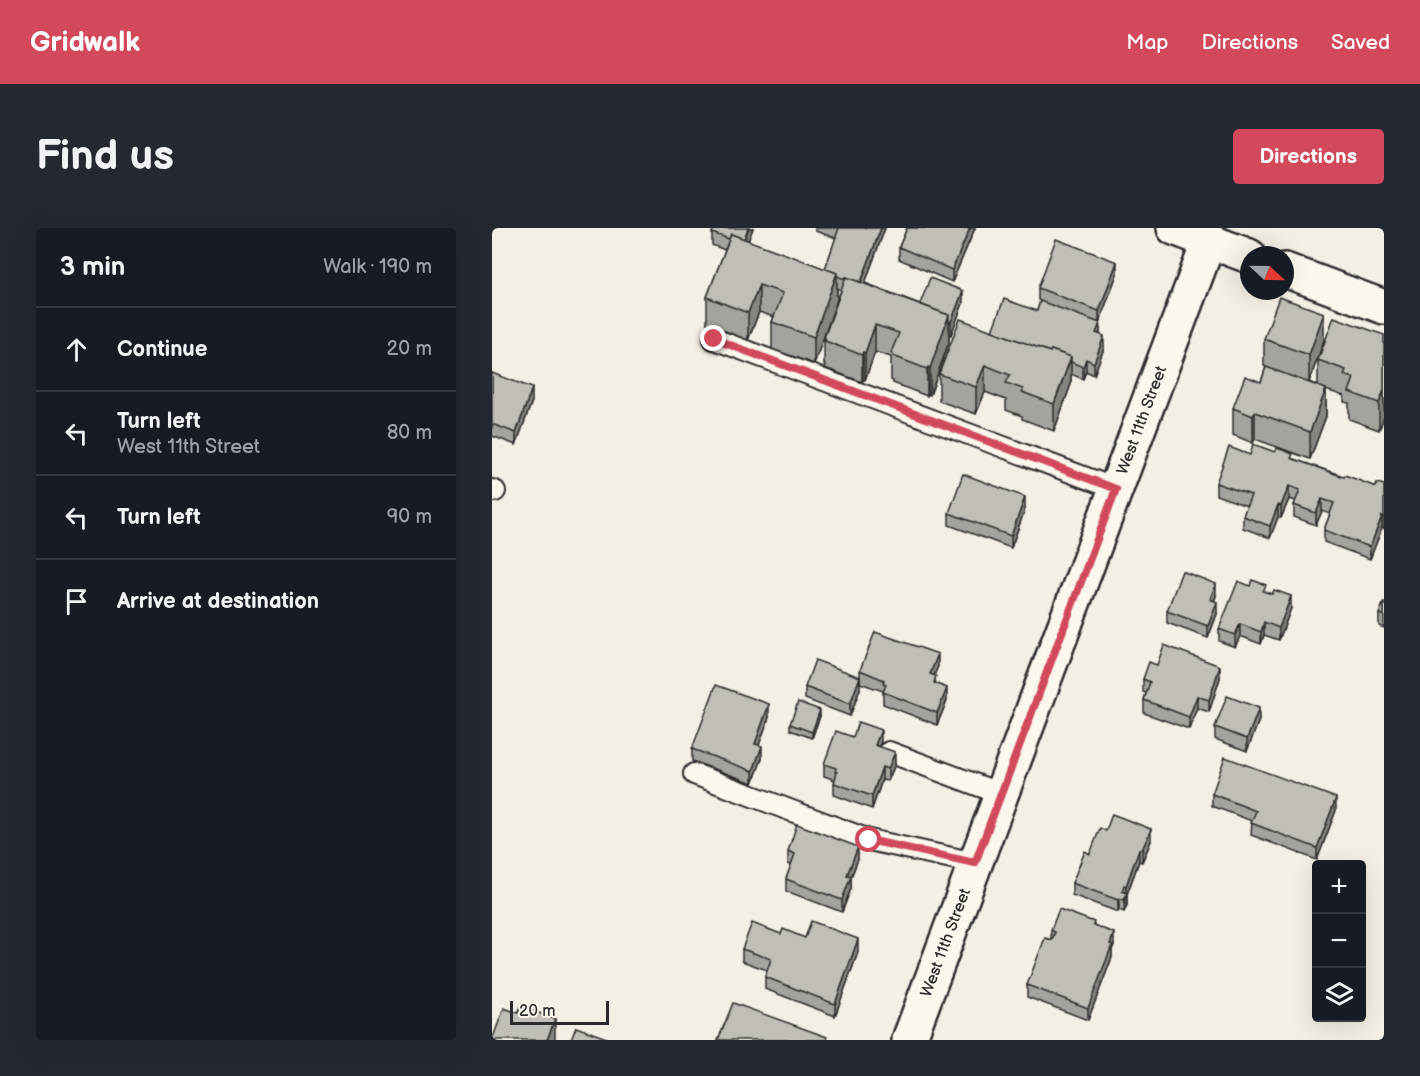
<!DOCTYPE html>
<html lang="en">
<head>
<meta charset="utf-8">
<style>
  :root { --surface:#171b24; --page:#242831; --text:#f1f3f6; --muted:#9ea1a6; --line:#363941; --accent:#d1495b }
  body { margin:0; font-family:"Balsamiq Sans",sans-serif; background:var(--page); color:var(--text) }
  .controls { position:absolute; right:18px; bottom:18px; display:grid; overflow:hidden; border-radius:6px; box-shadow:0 6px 24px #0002 }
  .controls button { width:54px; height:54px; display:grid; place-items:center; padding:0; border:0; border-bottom:2px solid var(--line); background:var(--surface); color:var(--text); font:30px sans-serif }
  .compass { position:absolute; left:748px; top:18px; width:54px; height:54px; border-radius:50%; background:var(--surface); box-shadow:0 6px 24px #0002; rotate:112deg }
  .scale { position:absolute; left:18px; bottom:15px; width:99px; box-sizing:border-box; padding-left:6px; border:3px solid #2b2b2b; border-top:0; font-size:16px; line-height:21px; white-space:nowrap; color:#2b2b2b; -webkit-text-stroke:4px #fbf7ec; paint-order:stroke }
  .stop { position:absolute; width:18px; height:18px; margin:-14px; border:4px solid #d1495b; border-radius:50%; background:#fff }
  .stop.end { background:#d1495b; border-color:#fff; box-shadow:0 2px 6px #0008 }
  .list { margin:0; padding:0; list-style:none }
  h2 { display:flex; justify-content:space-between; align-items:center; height:78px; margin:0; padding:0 24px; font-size:26px }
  h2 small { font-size:20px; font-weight:400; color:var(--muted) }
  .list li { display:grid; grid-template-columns:39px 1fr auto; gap:18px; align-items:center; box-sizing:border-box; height:84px; padding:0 24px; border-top:2px solid var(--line) }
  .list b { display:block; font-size:22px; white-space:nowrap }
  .list p { margin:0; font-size:20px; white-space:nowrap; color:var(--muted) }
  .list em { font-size:20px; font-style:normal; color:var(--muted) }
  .icon { flex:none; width:33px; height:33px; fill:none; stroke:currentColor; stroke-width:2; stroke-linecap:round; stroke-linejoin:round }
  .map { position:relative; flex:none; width:892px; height:812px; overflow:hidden; border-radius:6px }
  header { display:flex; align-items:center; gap:36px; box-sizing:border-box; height:84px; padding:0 30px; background:var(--accent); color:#fff }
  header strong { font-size:28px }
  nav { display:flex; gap:33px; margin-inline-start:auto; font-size:21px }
  .intro { display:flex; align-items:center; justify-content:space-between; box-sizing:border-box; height:144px; padding:0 36px }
  h1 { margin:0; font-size:42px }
  .button { padding:15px 27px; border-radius:6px; background:var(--accent); color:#fff; font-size:21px; font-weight:700 }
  main { display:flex; gap:36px; padding:0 36px }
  aside { flex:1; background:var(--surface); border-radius:6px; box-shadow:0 6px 24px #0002 }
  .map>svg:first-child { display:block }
</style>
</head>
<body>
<header>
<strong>Gridwalk</strong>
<nav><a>Map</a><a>Directions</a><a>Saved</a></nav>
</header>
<div class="intro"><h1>Find us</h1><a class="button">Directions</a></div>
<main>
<aside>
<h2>3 min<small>Walk · 190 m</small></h2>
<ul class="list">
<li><svg class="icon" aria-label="ahead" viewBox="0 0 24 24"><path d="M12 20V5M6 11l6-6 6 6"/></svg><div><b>Continue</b></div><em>20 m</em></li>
<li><svg class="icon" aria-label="left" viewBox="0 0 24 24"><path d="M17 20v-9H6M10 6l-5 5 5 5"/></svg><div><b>Turn left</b><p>West 11th Street</p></div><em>80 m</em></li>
<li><svg class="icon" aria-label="left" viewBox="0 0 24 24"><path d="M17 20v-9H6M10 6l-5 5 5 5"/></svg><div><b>Turn left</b></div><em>90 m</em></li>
<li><svg class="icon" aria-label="arrive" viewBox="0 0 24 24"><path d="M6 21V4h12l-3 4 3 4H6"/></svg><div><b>Arrive at destination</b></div></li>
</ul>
</aside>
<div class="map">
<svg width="892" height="812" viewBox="0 0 892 812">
  <rect width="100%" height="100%" fill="#f3efe4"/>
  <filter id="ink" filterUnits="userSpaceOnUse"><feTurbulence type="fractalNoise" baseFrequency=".0167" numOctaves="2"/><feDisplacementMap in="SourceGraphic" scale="12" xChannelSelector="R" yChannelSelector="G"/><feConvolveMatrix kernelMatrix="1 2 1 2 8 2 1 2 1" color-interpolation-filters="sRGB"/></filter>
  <g filter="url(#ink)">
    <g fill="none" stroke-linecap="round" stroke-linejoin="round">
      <!-- service casing -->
      <g stroke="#2b2b2b" stroke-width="24">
        <g id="service">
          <polyline points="222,111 624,261"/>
          <polyline points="0,262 3,263"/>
          <polyline points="397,524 509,566"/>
          <polyline points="202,546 377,612 483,635"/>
        </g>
      </g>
      <!-- minor casing -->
      <g stroke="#2b2b2b" stroke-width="38">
        <g id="minor">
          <path id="s1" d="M417,812L717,13"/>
        </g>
      </g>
      <!-- tertiary casing -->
      <g stroke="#2b2b2b" stroke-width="38">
        <g id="tertiary">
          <polyline points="682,0 757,28"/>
          <polyline points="793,42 892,79"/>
        </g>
      </g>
      <!-- service -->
      <use href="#service" stroke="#fbf7ec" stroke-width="20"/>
      <!-- minor -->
      <use href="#minor" stroke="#fbf7ec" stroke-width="33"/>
      <!-- tertiary -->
      <use href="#tertiary" stroke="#fbf7ec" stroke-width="33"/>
    </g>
    <!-- wall -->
    <g fill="#a5a39d" stroke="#2b2b2b" stroke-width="1.5">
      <polygon points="261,0 256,13 333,41 344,10 323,3 323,0 393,0 373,55 428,76 471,75 459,107 457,106 457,114 438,167 436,166 435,168 401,155 401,153 399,152 399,129 383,124 373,152 371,152 370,154 333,140 333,137 332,137 332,110 349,62 345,60 345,72 322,136 280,121 280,94 282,89 267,84 256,112 215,96 215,69 233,22 220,17 220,5"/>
      <polygon points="415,0 483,0 460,54 407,31 407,19"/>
      <polygon points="625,46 607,94 608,106 612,120 602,147 594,143 591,151 579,146 579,156 562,203 530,191 530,188 514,182 514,172 493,164 484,186 447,173 447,146 500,103 545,83 548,73 546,72 546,60"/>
      <polygon points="892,107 892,189 887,202 857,191 857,175 852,174 852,168 834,162 834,188 818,231 763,211 761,215 741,207 741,180 769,154 774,139 772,138 772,111 832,112 817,154 826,158 826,132"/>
      <polygon points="0,145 40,173 24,217 0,208"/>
      <polygon points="758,227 801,231 884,259 892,257 892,301 890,300 878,331 832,314 832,302 838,286 830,283 824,297 802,289 802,277 804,273 797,271 789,290 786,289 778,310 751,300 751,288 755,278 724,267 724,255"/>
      <polygon points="533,281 519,320 457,297 457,285"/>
      <polygon points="774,364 799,380 787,412 772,407 769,416 748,408 743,419 727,413 727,401"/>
      <polygon points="724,368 722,373 725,386 716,410 675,395 675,383"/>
      <polygon points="892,374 892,400 887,398 887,386"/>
      <polygon points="665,437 728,450 717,484 705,480 697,501 652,485 652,472 654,465 651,464 651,451"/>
      <polygon points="446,438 442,447 444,456 455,472 445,497 391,476 391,463 368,455 368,442"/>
      <polygon points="313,459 368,461 358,488 313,471"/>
      <polygon points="328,488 320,510 298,502 298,496"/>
      <polygon points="277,489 267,517 270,530 261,555 200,533 200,521"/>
      <polygon points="767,492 755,523 723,511 723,499"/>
      <polygon points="361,509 389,514 387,518 403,536 396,553 390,552 380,581 342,567 342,555 343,552 332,548 332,536"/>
      <polygon points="720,566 844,582 825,632 759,607 760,593 720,578"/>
      <polygon points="614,603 659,613 650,634 647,633 635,666 635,677 632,684 627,682 626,684 580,667 580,655 598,626"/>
      <polygon points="296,623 366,631 359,649 359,660 350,684 294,663 294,651 299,637 296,636"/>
      <polygon points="602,697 622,717 620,722 620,729 596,792 535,769 535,757 559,712 559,702"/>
      <polygon points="289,706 313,710 366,724 343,788 273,761 273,749 275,742 250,733 250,721"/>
    </g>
    <!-- shaded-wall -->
    <g fill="#86857f" stroke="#2b2b2b" stroke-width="1.5">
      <polygon points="257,0 261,0 250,29 250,17"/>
      <polygon points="389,0 393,0 368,69 368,57"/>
      <polygon points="478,0 483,0 460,54 460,42"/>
      <polygon points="625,34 625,46 607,95 607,83"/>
      <polygon points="345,45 345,72 322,136 322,109"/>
      <polygon points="267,57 267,84 256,112 256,85"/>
      <polygon points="471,63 471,75 459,107 459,94"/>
      <polygon points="832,85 832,112 817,154 817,127"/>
      <polygon points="457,87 457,114 438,167 438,140"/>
      <polygon points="608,95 608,107 604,105"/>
      <polygon points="383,97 383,124 373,152 373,125"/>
      <polygon points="612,108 612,120 602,147 602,135"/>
      <polygon points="371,124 371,152 370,154 370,127"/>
      <polygon points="579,129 579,156 562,203 562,176"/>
      <polygon points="594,131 594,143 591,151 591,139"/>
      <polygon points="493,137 493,164 484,186 484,159"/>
      <polygon points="436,139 436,166 435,168 435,141"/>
      <polygon points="40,160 40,173 24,217 24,205"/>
      <polygon points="834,161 834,188 818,231 818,204"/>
      <polygon points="892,162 892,189 887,202 887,175"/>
      <polygon points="763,184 763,211 761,215 761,188"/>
      <polygon points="797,258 797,271 789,290 789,278"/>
      <polygon points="533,269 533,281 519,320 519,308"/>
      <polygon points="830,271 830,283 824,297 824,285"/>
      <polygon points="786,277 786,289 778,310 778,298"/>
      <polygon points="890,288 890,300 878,331 878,319"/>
      <polygon points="724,356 724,368 718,384 718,371"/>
      <polygon points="799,368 799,380 787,412 787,400"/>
      <polygon points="725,374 725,386 716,410 716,398"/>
      <polygon points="772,394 772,407 769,416 769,404"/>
      <polygon points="748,396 748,408 743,419 743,407"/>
      <polygon points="446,426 446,438 438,458 438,446"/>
      <polygon points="728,438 728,450 717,484 717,472"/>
      <polygon points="368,449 368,461 358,488 358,476"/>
      <polygon points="455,460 455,472 445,497 445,485"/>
      <polygon points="705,468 705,480 697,501 697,489"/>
      <polygon points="277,476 277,489 263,528 263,516"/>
      <polygon points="767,480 767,492 755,523 755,511"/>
      <polygon points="328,482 328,488 320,510 320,504"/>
      <polygon points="389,502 389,514 383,529 383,517"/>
      <polygon points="270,518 270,530 261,555 261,543"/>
      <polygon points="403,524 403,536 396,553 396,541"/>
      <polygon points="390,539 390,552 380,581 380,568"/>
      <polygon points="844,570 844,582 825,632 825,620"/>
      <polygon points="659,601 659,613 650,634 650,622"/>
      <polygon points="366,619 366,631 359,649 359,660 350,684 350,672 355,647"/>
      <polygon points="647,621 647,633 635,666 635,677 632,684 634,658"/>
      <polygon points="627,670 627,682 626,684 626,672"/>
      <polygon points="622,705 622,717 620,722 620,729 596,792 596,780"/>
      <polygon points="366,711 366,724 343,788 343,776"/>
      <polygon points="63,791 63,812 55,812"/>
    </g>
    <!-- building -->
    <g fill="#c0beb6" stroke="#2b2b2b" stroke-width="1.5">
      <polygon points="222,0 256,0 252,11 239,6 237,11 220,5"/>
      <polygon points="347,0 389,0 369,54 354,49 353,51 345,48 345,45 333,41"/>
      <polygon points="415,0 478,0 460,42 407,19"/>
      <polygon points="239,6 345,45 322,109 280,94 291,65 267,57 256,85 215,69"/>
      <polygon points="564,11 625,34 607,83 546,60"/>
      <polygon points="354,49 457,87 438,140 436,139 435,141 401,128 401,126 399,125 407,105 383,97 373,125 371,124 370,127 333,113 334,111 332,110"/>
      <polygon points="438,50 471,63 459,94 457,94 457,87 428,76"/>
      <polygon points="787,69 832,85 817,127 772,111"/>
      <polygon points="512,71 545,83 548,73 608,95 604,105 612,108 602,135 594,131 591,139 579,134 579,129 559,122 558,124 500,103"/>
      <polygon points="842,89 892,107 892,162 887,175 857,164 862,150 852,147 854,142 826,132"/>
      <polygon points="468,91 558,124 559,122 579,129 562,176 530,164 531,161 514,155 518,147 493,137 484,159 447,146"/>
      <polygon points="774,139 834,161 818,204 763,184 761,188 741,180 753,148 769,154"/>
      <polygon points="0,145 40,160 24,205 0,196"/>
      <polygon points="761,216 783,224 785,220 801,226 799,230 852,249 853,247 884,259 885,255 892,257 892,289 890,288 878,319 832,302 842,275 830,271 824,285 802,277 808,262 797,258 789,278 786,277 778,298 751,288 759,267 724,255 737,219 758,227"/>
      <polygon points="471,246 533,269 519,308 457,285"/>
      <polygon points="690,343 724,356 718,371 725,374 716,398 675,383"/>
      <polygon points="760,352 774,357 771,363 780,366 782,362 799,368 787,400 772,394 769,404 748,396 743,407 727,401 746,353 758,358"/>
      <polygon points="892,374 892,388 887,386"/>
      <polygon points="383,404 446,426 438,446 444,448 442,455 455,460 445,485 391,464 394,457 391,456 392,452 368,442"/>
      <polygon points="672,417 728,438 717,472 705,468 697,489 652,472 658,454 651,451 657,434 665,437"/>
      <polygon points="323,432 368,449 358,476 313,459"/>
      <polygon points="224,457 277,476 263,516 270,518 261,543 200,521"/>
      <polygon points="735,468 767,480 755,511 723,499"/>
      <polygon points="306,474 328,482 320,504 298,496"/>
      <polygon points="366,494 389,502 383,517 403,524 396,541 390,539 380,568 342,555 345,544 343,544 344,540 332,536 344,503 361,509"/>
      <polygon points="733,529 844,570 825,620 759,595 764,583 720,566"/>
      <polygon points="620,586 659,601 650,622 647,621 634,658 632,657 630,663 635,665 632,672 627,670 626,672 580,655 593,623 598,626 608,600 614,603"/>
      <polygon points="305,596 366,619 355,647 359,648 350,672 294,651 303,626 296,623"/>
      <polygon points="567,681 602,694 601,697 622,705 618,716 620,717 596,780 535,757 553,710 560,712 563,704 559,702"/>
      <polygon points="319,693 366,711 343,776 273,749 279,731 250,721 260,695 289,706 291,701 313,710"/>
      <polygon points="241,775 335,809 334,812 226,812"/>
      <polygon points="28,778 63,791 55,812 0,812 12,780 26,785"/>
      <polygon points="84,799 120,812 79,812"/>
    </g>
  </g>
  <g fill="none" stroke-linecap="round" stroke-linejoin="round" filter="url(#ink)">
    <!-- route -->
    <polyline stroke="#d1495b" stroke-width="8" points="222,111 624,261 483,635 377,612"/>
  </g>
  <g text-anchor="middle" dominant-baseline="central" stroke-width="4.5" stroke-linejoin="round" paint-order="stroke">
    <!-- street labels -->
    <g font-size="16" fill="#2b2b2b" stroke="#fbf7ec">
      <text stroke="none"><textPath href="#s1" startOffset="662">West 11th Street</textPath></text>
      <text stroke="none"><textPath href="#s1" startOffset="104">West 11th Street</textPath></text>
    </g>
  </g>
</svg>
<div class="controls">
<button>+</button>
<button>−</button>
<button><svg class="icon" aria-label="layers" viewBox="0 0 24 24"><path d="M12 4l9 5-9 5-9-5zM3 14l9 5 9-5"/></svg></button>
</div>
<svg class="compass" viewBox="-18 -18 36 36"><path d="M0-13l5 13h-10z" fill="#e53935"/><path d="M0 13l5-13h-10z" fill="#9ea1a6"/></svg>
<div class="scale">20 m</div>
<div class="stop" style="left:377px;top:612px"></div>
<div class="stop end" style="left:222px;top:111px"></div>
</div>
</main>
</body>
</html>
